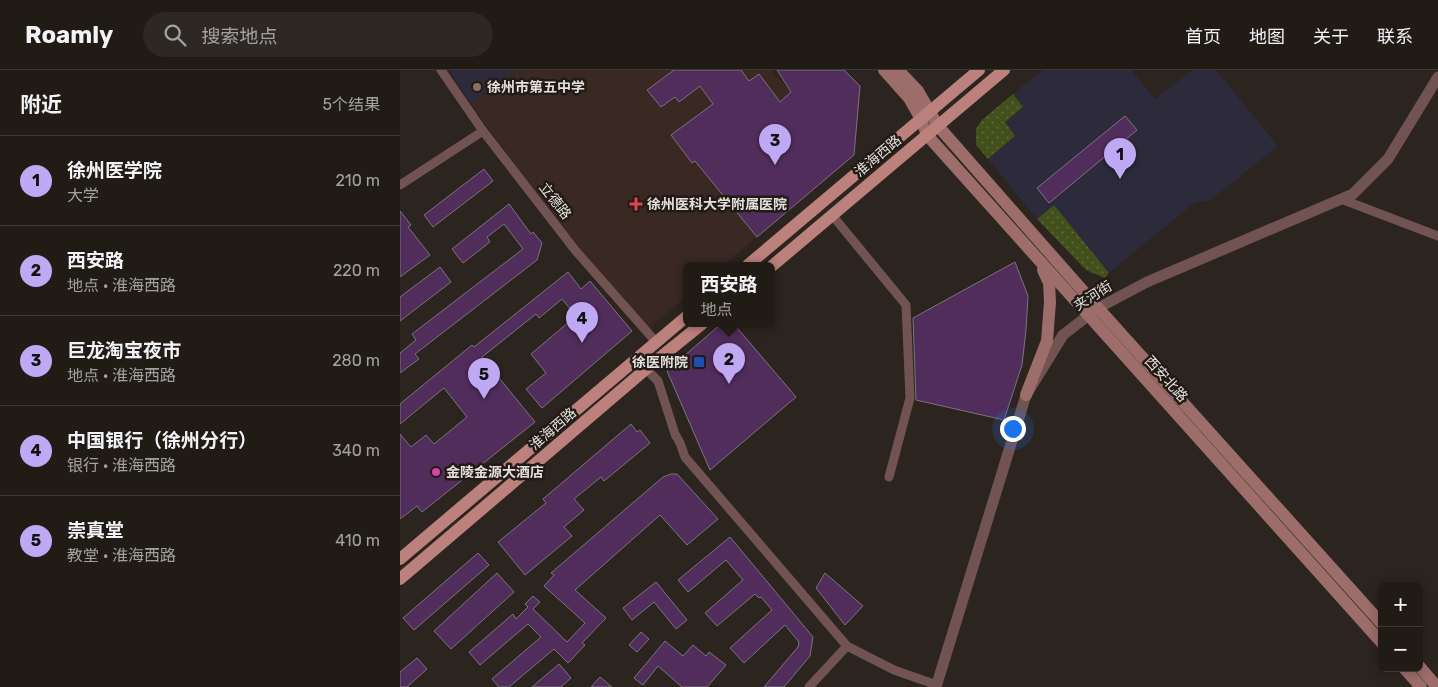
<!DOCTYPE html>
<html lang="zh">
<head>
<meta charset="utf-8">
<style>
  :root { --surface:#211b16; --page:#2d2823; --text:#f1f3f6; --muted:#a2a1a1; --line:#3e3935; --accent:#bfa8f4 }
  body { margin:0; font-family:Rubik,"Noto Sans SC",sans-serif; background:var(--page); color:var(--text) }
  .controls { position:absolute; right:15px; bottom:15px; display:grid; overflow:hidden; border-radius:8px; box-shadow:0 2px 12px #0003 }
  .controls button { width:45px; height:45px; display:grid; place-items:center; padding:0; border:0; border-bottom:1px solid var(--line); background:var(--surface); color:var(--text); font:25px sans-serif }
  .you { position:absolute; left:612px; top:358px; width:18px; height:18px; margin:-12px; border:4px solid #fff; border-radius:50%; background:#1a73e8; box-shadow:0 0 0 8px #1a73e833 }
  .badge { display:grid; place-items:center; width:32px; height:32px; border-radius:50%; background:var(--accent); color:#111; font-size:16px; font-weight:700 }
  .pin { position:absolute; translate:-50% -41px; filter:drop-shadow(0 1px 2px #0008) }
  .pin::after { content:''; position:absolute; top:26px; width:18px; height:15px; background:inherit; clip-path:polygon(0 0,100% 0,50% 100%) }
  .popup { position:absolute; left:283px; top:192px; width:92px; height:65px; box-sizing:border-box; display:grid; place-content:center; border-radius:8px; background:var(--surface); filter:drop-shadow(0 1px 4px #0005); font-size:16px; white-space:nowrap; color:var(--muted) }
  .popup b { font-size:19px; color:var(--text) }
  .popup::after { content:''; position:absolute; left:50%; top:100%; margin-left:-10px; border:10px solid transparent; border-top-color:var(--surface) }
  .list { margin:0; padding:0; list-style:none }
  h2 { display:flex; justify-content:space-between; align-items:center; height:65px; margin:0; padding:0 20px; font-size:21px }
  h2 small { font-size:16px; font-weight:400; color:var(--muted) }
  .list li { display:grid; grid-template-columns:32px 1fr auto; gap:15px; align-items:center; box-sizing:border-box; height:90px; padding:0 20px; border-top:1px solid var(--line) }
  .list b { display:block; font-size:19px; white-space:nowrap }
  .list p { margin:0; font-size:16px; white-space:nowrap; color:var(--muted) }
  .list em { font-size:16px; font-style:normal; color:var(--muted) }
  .icon { flex:none; width:28px; height:28px; fill:none; stroke:currentColor; stroke-width:2; stroke-linecap:round; stroke-linejoin:round }
  .map { position:relative; flex:none; width:1038px; height:617px; overflow:hidden }
  header { display:flex; align-items:center; gap:30px; box-sizing:border-box; height:70px; padding:0 25px; background:var(--surface); border-bottom:1px solid var(--line) }
  header strong { font-size:24px }
  nav { display:flex; gap:28px; margin-inline-start:auto; font-size:18px }
  .search { width:350px; height:45px; background:var(--page); display:flex; align-items:center; gap:12px; box-sizing:border-box; padding:0 18px; border-radius:28px; color:var(--muted); font-size:19px }
  main { display:flex }
  aside { flex:1; background:var(--surface) }
  .map>svg:first-child { display:block }
</style>
</head>
<body>
<header>
<strong>Roamly</strong>
<div class="search"><svg class="icon" aria-label="search" viewBox="0 0 24 24"><circle cx="10" cy="10" r="6"/><path d="M15 15l6 6"/></svg>搜索地点</div>
<nav><a>首页</a><a>地图</a><a>关于</a><a>联系</a></nav>
</header>
<main>
<aside>
<h2>附近<small>5个结果</small></h2>
<ul class="list">
<li><span class="badge">1</span><div><b>徐州医学院</b><p>大学</p></div><em>210 m</em></li>
<li><span class="badge">2</span><div><b>西安路</b><p>地点 · 淮海西路</p></div><em>220 m</em></li>
<li><span class="badge">3</span><div><b>巨龙淘宝夜市</b><p>地点 · 淮海西路</p></div><em>280 m</em></li>
<li><span class="badge">4</span><div><b>中国银行（徐州分行）</b><p>银行 · 淮海西路</p></div><em>340 m</em></li>
<li><span class="badge">5</span><div><b>崇真堂</b><p>教堂 · 淮海西路</p></div><em>410 m</em></li>
</ul>
</aside>
<div class="map">
<svg width="1038" height="617" viewBox="0 0 1038 617">
  <defs>
    <pattern id="grass-dots" width="8" height="8" patternUnits="userSpaceOnUse" patternTransform="scale(1.25)"><rect width="8" height="8" fill="#42501b"/><path d="M2 2h.1M6 6h.1" fill="none" stroke="#5d693c" stroke-width="1.8" stroke-linecap="round"/></pattern>
  </defs>
  <rect width="100%" height="100%" fill="#2c241e"/>
  <!-- education -->
  <g fill="#2d2a3b">
    <polygon points="49,0 117,0 71,34"/>
    <polygon points="643,0 731,0 755,29 792,0 816,0 878,76 811,130 794,133 709,203 654,136 637,149 588,89 615,66 604,52 623,37 613,24"/>
  </g>
  <!-- medical -->
  <polygon fill="#3a2823" points="117,0 371,0 391,22 303,100 357,167 324,195 286,195 286,227 246,261 175,180 71,34"/>
  <!-- grass -->
  <g fill="url(#grass-dots)">
    <polygon points="613,24 623,37 605,52 615,66 588,89 576,75 576,59 582,50"/>
    <polygon points="654,135 709,203 705,208 686,200 637,149"/>
  </g>
  <!-- building -->
  <g fill="#512d5b" stroke="#7b747d">
    <polygon points="274,0 341,0 349,11 359,4 380,32 391,22 377,0 444,0 460,16 454,85 357,167 295,91 292,93 271,65 313,34 300,16 279,32 275,27 261,37 247,20"/>
    <polygon points="725,46 737,60 649,133 637,118"/>
    <polygon points="84,99 93,111 33,157 24,145"/>
    <polygon points="109,134 131,164 133,162 142,173 137,190 15,284 19,289 0,303 0,283 16,270 12,264 123,179 104,154 87,167 90,172 63,193 52,179"/>
    <polygon points="0,141 11,155 8,157 30,185 0,207"/>
    <polygon points="615,192 628,226 626,260 622,295 604,350 516,330 513,248"/>
    <polygon points="40,197 51,212 0,251 0,227"/>
    <polygon points="168,202 181,219 190,211 232,261 142,338 126,319 146,303 131,284 176,246 162,229 139,248 136,244 82,287 135,352 22,442 17,436 0,449 0,364 11,377 26,365 34,374 67,347 44,318 0,354 0,334 72,275 74,277"/>
    <polygon points="322,253 333,253 396,327 310,400 267,301"/>
    <polygon points="231,354 237,362 240,360 250,373 204,411 201,407 174,429 184,440 164,457 172,466 125,505 98,472 146,433 143,429"/>
    <polygon points="271,404 277,404 318,449 287,475 260,445 175,520 206,548 182,573 185,575 168,593 154,579 109,617 99,617 92,609 141,567 128,554 80,595 69,582 113,544 116,549 128,537 125,534 133,526 140,532 133,539 167,572 185,553 144,516 154,505 151,503 263,407"/>
    <polygon points="330,467 413,567 410,586 384,617 364,617 398,577 399,572 385,555 344,593 330,578 372,540 361,527 359,528 355,524 317,556 305,543 343,510 326,490 288,522 278,510"/>
    <polygon points="78,483 89,495 14,560 3,548"/>
    <polygon points="97,503 114,522 51,579 34,561"/>
    <polygon points="425,503 463,536 445,555 416,518"/>
    <polygon points="256,512 287,550 276,559 254,532 232,550 223,538"/>
    <polygon points="241,562 249,569 237,582 229,575"/>
    <polygon points="265,571 283,586 293,575 306,586 309,582 326,595 307,617 282,617 258,596 243,615 234,608"/>
    <polygon points="17,588 27,599 7,617 0,617 0,602"/>
    <polygon points="159,594 171,608 161,617 132,617"/>
    <polygon points="200,607 212,617 191,617"/>
  </g>
  <g fill="none" stroke-linecap="round" stroke-linejoin="round">
    <!-- minor -->
    <g stroke="#715452" stroke-width="9">
      <polyline points="41,0 83,61 175,180 256,272"/>
      <polyline points="0,115 83,61"/>
      <polyline points="941,129 1038,166"/>
      <polyline points="432,145 506,235 510,328 489,407"/>
      <polyline points="246,299 258,311 275,364 280,373 285,387 447,576 494,600 537,615"/>
      <polyline points="409,617 447,576"/>
    </g>
    <!-- tertiary -->
    <polyline stroke="#715452" stroke-width="11" points="536,617 626,325 663,265 698,238 747,212 953,124 988,89 1038,7"/>
    <!-- secondary -->
    <g stroke="#9c6d6a" stroke-width="12">
      <polyline points="484,0 509,28 521,49 527,65 982,573"/>
      <polyline points="498,0 518,21 538,56 698,238 982,554"/>
      <polyline points="626,325 647,271 650,232 649,213 643,200"/>
      <polyline points="1019,596 1037,617"/>
      <polyline points="1004,598 1021,617"/>
    </g>
    <!-- primary -->
    <g stroke="#bd817d" stroke-width="12">
      <polyline points="348,195 579,0"/>
      <polyline points="372,196 604,0"/>
      <polyline points="0,489 286,247"/>
      <polyline points="0,509 246,299 303,253"/>
    </g>
  </g>
  <!-- markers -->
  <circle fill="#8d6e63" stroke="#221a15" stroke-width="2" cx="77" cy="17" r="5"/>
  <path fill="#e0444e" stroke="#221a15" stroke-width="2" d="M233.5 126.5h5v5h5v5h-5v5h-5v-5h-5v-5h5z"/>
  <rect fill="#1a4fb4" stroke="#221a15" stroke-width="2" x="293" y="286" width="12" height="12" rx="2.5"/>
  <circle fill="#d1479c" stroke="#221a15" stroke-width="2" cx="36" cy="402" r="5"/>
  <g text-anchor="middle" dominant-baseline="central" stroke-width="5" stroke-linejoin="round" paint-order="stroke">
    <!-- poi labels -->
    <g font-size="14" font-weight="bold" fill="#e4dfdb" stroke="#221a15" text-anchor="start">
      <text x="87" y="17">徐州市第五中学</text>
      <text x="247" y="134">徐州医科大学附属医院</text>
      <text x="288" y="292" text-anchor="end">徐医附院</text>
      <text x="46" y="402">金陵金源大酒店</text>
    </g>
    <!-- street labels -->
    <g font-size="14" fill="#e4dfdb" stroke="#221a15">
      <text transform="translate(478 86) rotate(-40)">淮海西路</text>
      <text transform="translate(155 131) rotate(52)">立德路</text>
      <text transform="translate(693 226) rotate(-32)">夹河街</text>
      <text transform="translate(766 309) rotate(48)">西安北路</text>
      <text transform="translate(153 359) rotate(-41)">淮海西路</text>
    </g>
  </g>
</svg>
<div class="controls">
<button>+</button>
<button>−</button>
</div>
<div class="you"></div>
<div class="pin badge" style="left:720px;top:109px">1</div>
<div class="pin badge" style="left:329px;top:314px">2</div>
<div class="popup"><b>西安路</b>地点</div>
<div class="pin badge" style="left:375px;top:95px">3</div>
<div class="pin badge" style="left:182px;top:273px">4</div>
<div class="pin badge" style="left:84px;top:329px">5</div>
</div>
</main>
</body>
</html>
